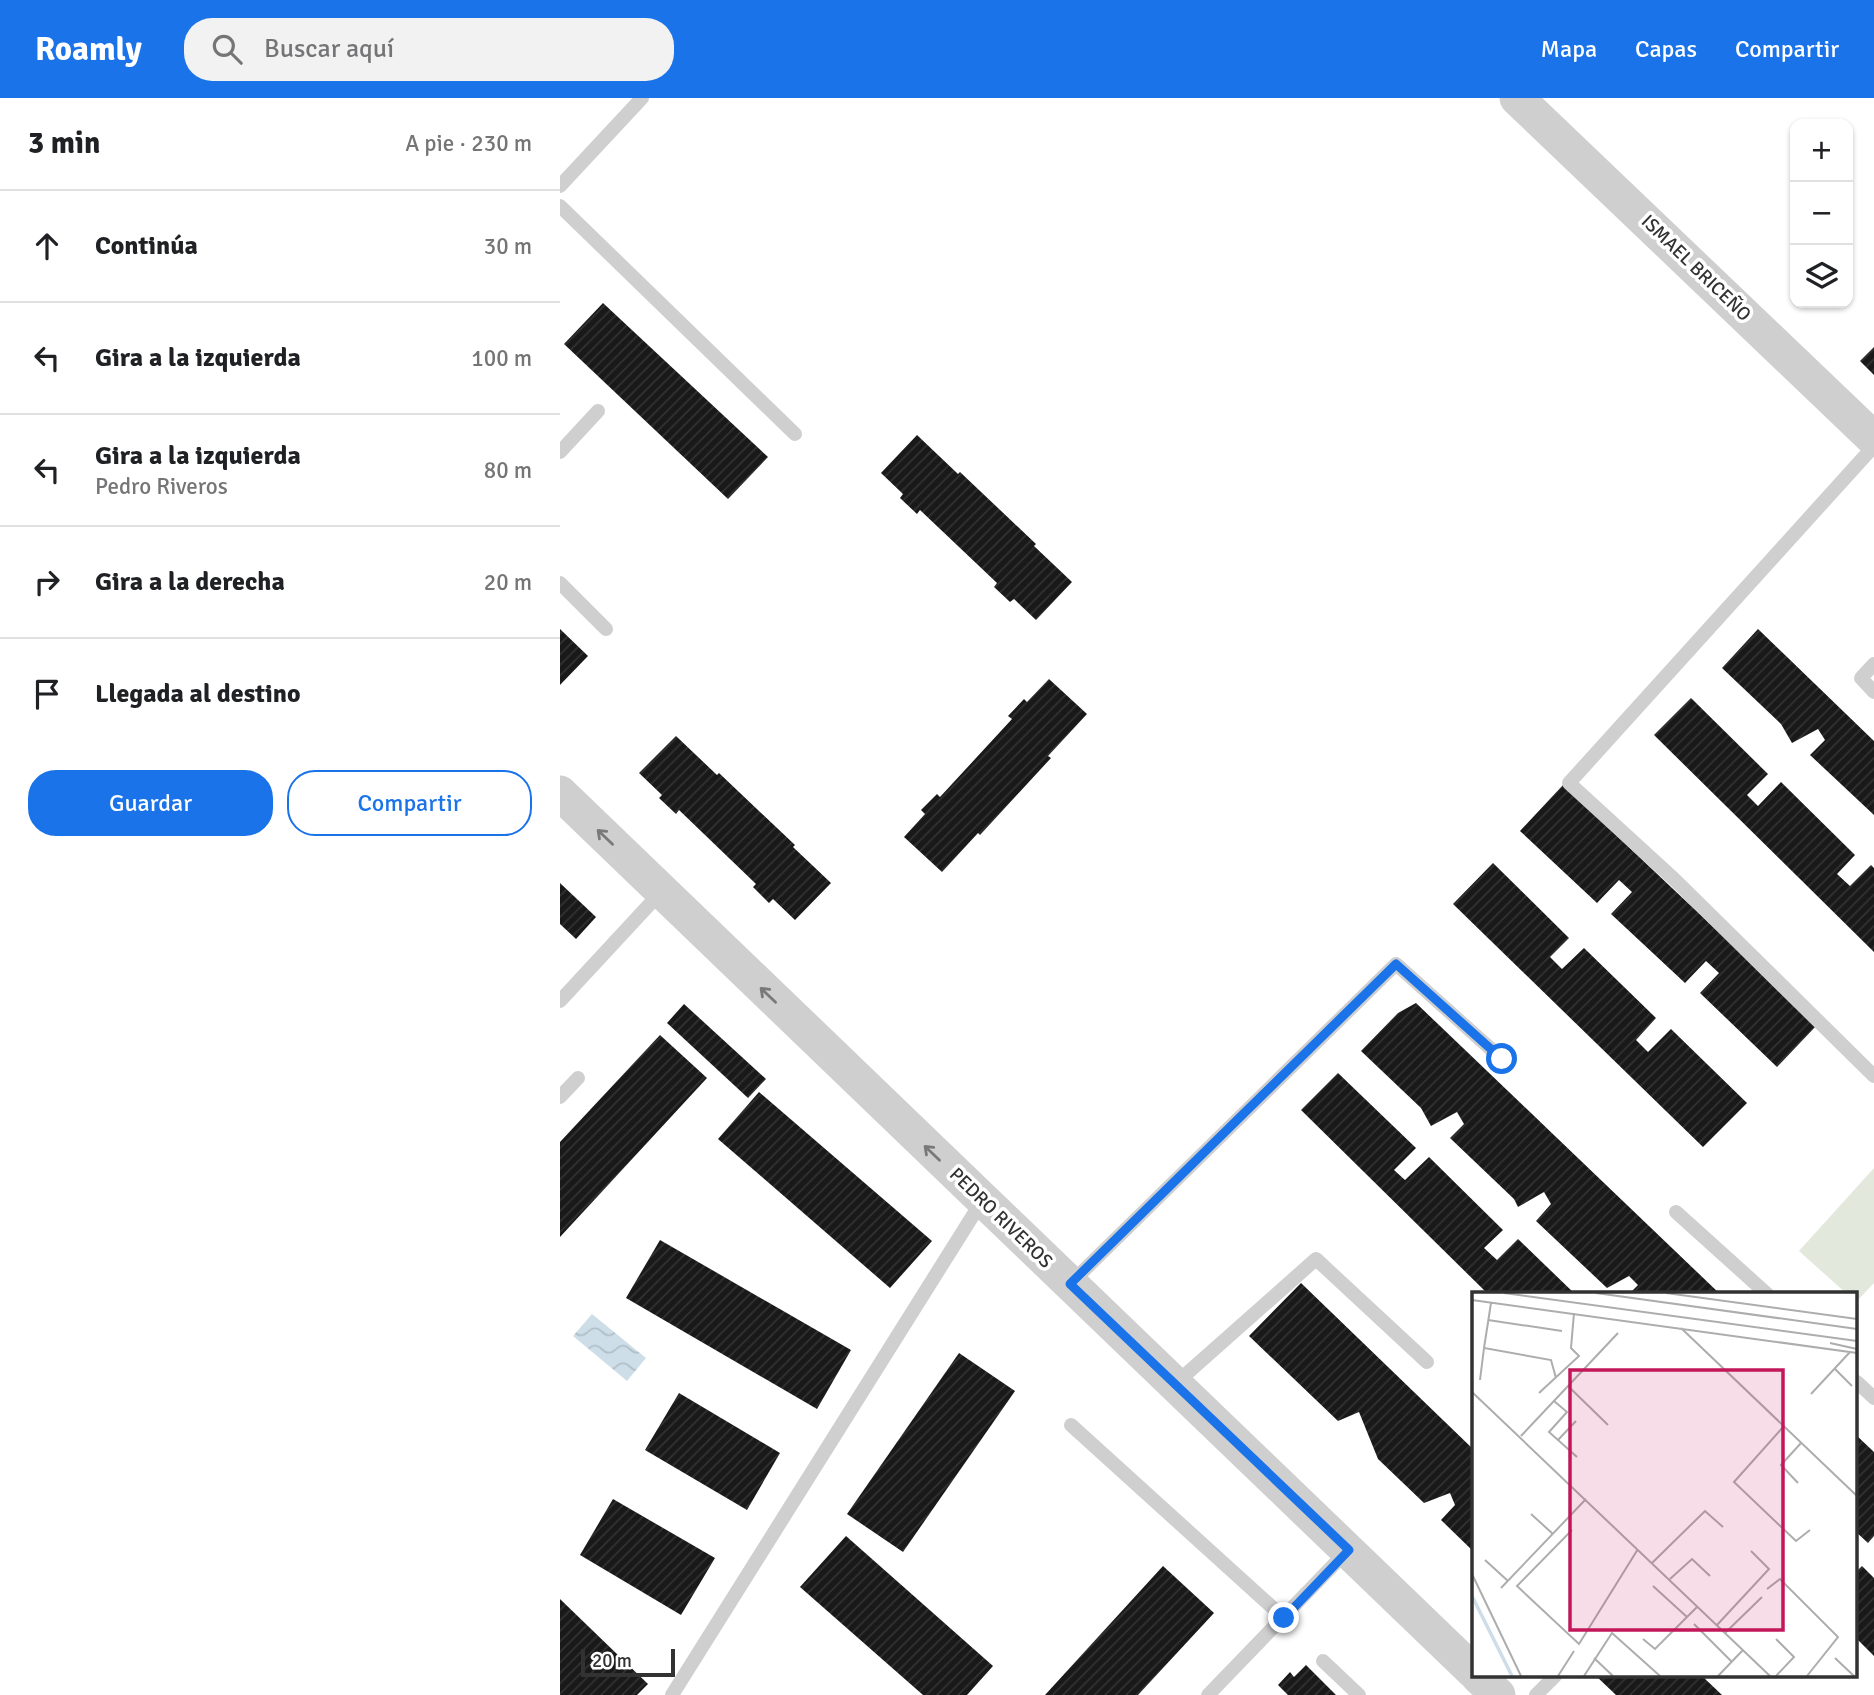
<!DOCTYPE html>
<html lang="es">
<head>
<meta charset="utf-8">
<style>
  :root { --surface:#fff; --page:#f2f2f2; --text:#202124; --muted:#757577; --line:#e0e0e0; --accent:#1a73e8 }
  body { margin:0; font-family:Signika,sans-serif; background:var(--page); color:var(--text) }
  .controls { position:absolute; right:21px; top:21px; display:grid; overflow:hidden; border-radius:14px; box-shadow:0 2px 5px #0004 }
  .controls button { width:63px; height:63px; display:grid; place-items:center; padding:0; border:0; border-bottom:2px solid var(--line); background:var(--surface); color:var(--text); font:35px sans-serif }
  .scale { position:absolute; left:21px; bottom:18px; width:94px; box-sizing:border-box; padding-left:7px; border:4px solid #323232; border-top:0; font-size:19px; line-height:24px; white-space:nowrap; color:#323232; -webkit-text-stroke:5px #fff; paint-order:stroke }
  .stop { position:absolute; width:21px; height:21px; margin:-16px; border:5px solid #1a73e8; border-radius:50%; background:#fff }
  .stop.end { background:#1a73e8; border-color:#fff; box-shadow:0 2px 7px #0008 }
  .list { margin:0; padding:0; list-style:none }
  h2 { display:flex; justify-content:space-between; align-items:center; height:91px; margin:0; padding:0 28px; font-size:30px }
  h2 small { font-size:23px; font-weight:400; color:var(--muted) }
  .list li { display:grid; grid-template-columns:46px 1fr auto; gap:21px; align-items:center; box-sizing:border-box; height:112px; padding:0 28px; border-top:2px solid var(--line) }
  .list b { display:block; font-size:26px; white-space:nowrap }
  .list p { margin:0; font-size:23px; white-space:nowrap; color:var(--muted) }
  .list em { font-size:23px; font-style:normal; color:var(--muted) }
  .actions { display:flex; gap:14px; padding:21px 28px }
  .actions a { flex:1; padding:16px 0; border:2px solid var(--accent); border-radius:28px; text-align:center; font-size:24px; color:var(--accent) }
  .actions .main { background:var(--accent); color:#fff }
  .icon { flex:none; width:38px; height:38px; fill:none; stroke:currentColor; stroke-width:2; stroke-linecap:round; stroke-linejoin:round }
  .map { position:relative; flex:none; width:1314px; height:1597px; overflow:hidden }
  header { display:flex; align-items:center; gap:42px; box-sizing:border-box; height:98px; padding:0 35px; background:var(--accent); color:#fff }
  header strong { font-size:33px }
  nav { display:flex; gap:38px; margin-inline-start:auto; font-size:24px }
  .search { width:490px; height:63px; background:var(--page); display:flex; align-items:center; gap:18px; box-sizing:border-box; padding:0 24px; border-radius:28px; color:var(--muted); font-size:26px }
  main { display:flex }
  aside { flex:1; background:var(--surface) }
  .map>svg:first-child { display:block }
</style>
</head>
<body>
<header>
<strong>Roamly</strong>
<div class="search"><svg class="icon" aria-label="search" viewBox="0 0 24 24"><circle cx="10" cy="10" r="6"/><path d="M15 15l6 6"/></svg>Buscar aquí</div>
<nav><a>Mapa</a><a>Capas</a><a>Compartir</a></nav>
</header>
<main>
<aside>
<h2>3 min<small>A pie · 230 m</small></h2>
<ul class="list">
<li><svg class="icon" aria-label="ahead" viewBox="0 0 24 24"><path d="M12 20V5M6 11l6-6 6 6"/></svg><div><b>Continúa</b></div><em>30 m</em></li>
<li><svg class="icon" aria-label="left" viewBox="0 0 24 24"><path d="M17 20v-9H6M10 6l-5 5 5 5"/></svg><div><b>Gira a la izquierda</b></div><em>100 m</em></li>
<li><svg class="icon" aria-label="left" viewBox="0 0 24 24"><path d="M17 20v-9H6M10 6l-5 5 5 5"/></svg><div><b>Gira a la izquierda</b><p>Pedro Riveros</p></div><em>80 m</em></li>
<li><svg class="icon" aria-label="right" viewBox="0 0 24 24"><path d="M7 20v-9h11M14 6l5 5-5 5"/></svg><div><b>Gira a la derecha</b></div><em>20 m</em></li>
<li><svg class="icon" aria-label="arrive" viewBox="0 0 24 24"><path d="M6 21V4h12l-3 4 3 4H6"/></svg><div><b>Llegada al destino</b></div></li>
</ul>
<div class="actions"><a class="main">Guardar</a><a>Compartir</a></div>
</aside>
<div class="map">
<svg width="1314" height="1597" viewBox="0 0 1314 1597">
  <defs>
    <pattern id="water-waves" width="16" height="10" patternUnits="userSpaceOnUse" patternTransform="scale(1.75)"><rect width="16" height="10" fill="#cedee8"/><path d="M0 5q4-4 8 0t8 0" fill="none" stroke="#b1bfc7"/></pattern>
    <pattern id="building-hatch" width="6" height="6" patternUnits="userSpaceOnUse" patternTransform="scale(1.75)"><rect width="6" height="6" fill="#191919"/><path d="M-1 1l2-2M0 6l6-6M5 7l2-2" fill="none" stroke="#323232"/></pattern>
  </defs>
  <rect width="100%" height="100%" fill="#fff"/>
  <!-- pitch -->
  <polygon fill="#e2e8dc" points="1314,1070 1314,1185 1296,1204 1295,1196 1287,1196 1239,1153"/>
  <!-- water -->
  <polygon fill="url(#water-waves)" points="32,1216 86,1260 67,1283 13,1238"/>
  <!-- building -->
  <g fill="url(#building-hatch)">
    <polygon points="43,205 208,359 168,401 4,246"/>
    <polygon points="1314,249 1314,277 1300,263"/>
    <polygon points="357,337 398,376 400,374 476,446 474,448 512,484 476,522 454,501 450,504 434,489 437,485 360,412 357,416 340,400 343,396 321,375"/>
    <polygon points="0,531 28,558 0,587"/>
    <polygon points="1198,531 1314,643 1314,717 1250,657 1265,642 1258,631 1232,645 1221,626 1162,570"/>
    <polygon points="489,581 527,616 488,658 491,660 420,737 418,735 382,774 344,739 365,716 361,712 377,696 380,699 452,621 448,618 464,601 467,604"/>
    <polygon points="1131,600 1208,676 1187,697 1198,708 1221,684 1295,757 1277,776 1290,788 1311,767 1314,770 1314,854 1094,637"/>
    <polygon points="116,638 157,677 159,675 235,747 233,749 271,785 235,822 213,801 209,805 193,789 196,786 119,712 116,716 99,700 102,697 79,675"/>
    <polygon points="1003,687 1257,927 1217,969 1140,895 1159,875 1146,863 1125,885 1051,816 1072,794 1059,782 1037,805 960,733"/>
    <polygon points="933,765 1009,840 990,859 1002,871 1024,850 1096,920 1076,942 1088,954 1111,931 1187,1005 1143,1049 893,806"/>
    <polygon points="0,785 36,819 16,841 0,826"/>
    <polygon points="856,905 996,1039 1160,1196 1069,1196 1078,1187 1069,1178 1047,1190 976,1123 991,1106 984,1094 958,1109 954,1101 890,1040 904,1026 897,1014 871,1028 861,1010 801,953 838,915"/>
    <polygon points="124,906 206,981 188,1000 107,925"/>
    <polygon points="100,937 147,980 0,1139 0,1044"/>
    <polygon points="778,975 856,1050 834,1072 845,1082 869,1059 943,1132 924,1150 937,1162 958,1141 1015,1196 928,1196 741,1012"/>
    <polygon points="199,994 372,1143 330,1190 158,1041"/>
    <polygon points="100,1142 291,1252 257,1311 66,1200"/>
    <polygon points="741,1185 913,1351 913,1453 881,1422 895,1407 890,1395 864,1405 818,1361 799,1314 778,1323 689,1238"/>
    <polygon points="399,1255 455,1293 343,1454 287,1416"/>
    <polygon points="119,1295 220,1355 187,1412 85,1352"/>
    <polygon points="1295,1336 1314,1354 1314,1438 1308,1445 1295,1433"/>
    <polygon points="53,1401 155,1460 121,1517 20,1457"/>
    <polygon points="286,1438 433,1568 407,1597 363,1597 240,1489"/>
    <polygon points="603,1468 654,1515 578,1597 485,1597"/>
    <polygon points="1302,1468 1314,1480 1314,1558 1295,1539 1295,1475"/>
    <polygon points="0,1501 88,1586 77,1597 0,1597"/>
    <polygon points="746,1567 776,1597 728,1597 718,1587 730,1574 734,1579"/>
    <polygon points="1036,1578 1142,1578 1162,1597 1056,1597"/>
  </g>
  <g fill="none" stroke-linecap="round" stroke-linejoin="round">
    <!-- service -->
    <g stroke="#cfcfcf" stroke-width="14">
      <polyline points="0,88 82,0"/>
      <polyline points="0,108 235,336"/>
      <polyline points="1314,348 1009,685 1114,781 1314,978"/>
      <polyline points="0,354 38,313"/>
      <polyline points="0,485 46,531"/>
      <polyline points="1314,566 1301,580 1314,594"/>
      <polyline points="0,903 101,794"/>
      <polyline points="0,999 18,980"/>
      <polyline points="1116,1114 1207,1196"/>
      <polyline points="511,1185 836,866 942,961"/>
      <polyline points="1295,1284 1297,1284 1314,1300"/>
      <polyline points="615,1286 756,1161 867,1264"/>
      <polyline points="511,1327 724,1520"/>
      <polyline points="763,1563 799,1597"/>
      <polyline points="112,1597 422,1103"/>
      <polyline points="648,1597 788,1452"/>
      <polyline points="976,1597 995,1578"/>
    </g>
    <!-- tertiary -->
    <g stroke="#cfcfcf" stroke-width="35">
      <polyline points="957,0 1314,341"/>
      <polyline points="0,695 913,1573"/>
      <polyline points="918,1578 938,1597"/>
    </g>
  </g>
  <!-- one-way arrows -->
  <defs><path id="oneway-shaft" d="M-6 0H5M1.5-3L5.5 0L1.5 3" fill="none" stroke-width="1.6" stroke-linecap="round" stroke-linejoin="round" transform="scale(1.75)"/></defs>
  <g stroke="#797979">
    <use href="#oneway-shaft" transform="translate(45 739) rotate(-136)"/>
    <use href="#oneway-shaft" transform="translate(208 897) rotate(-136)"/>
    <use href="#oneway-shaft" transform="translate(372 1055) rotate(-136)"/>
  </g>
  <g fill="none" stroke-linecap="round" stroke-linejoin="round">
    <!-- route -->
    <polyline stroke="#1a73e8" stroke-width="9" points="724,1520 789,1452 510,1186 836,866 942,961"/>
  </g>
  <g text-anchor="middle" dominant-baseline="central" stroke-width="7" stroke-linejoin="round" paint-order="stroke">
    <!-- street labels -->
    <g font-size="19" fill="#323232" stroke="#fff">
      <text transform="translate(1136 170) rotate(44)">ISMAEL BRICEÑO</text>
      <text transform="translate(441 1120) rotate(44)">PEDRO RIVEROS</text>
    </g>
  </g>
  <!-- overview -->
  <g transform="translate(912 1194)">
    <rect width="385" height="385" fill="#fff"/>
    <path fill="none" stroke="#cedee8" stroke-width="3.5" d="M0,304L40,384"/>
    <path fill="none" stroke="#adadad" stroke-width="2" d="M32,1L385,49M124,1L385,37M194,1L385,27M0,8L385,61M19,11L12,56L79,68L84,86M16,28L90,39M209,36L385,204M358,51L385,57M363,77L380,94M8,88L12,56M96,94L136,133M0,100L298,384M67,101L107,64L99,56L102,21M339,102L378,60M82,109L95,120L77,140L105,165M312,134L262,190L324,249L338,238M49,144L146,41M86,148L104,129M326,191L309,173L329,151M59,222L81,242M100,238L45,294L107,352L166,257M13,268L36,289M180,271L233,219L251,235M0,282L49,384M198,287L220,267L238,284M181,294L215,325M29,296L114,207M295,297L308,287L366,345L335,384M222,332L260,370M245,333L297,277L279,259M253,341L290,305M171,347L183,357L226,314M122,366L141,384M363,366L382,384M86,384L102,359M112,384L140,341L188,384M246,384L271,358M304,384L322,365L304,347"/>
    <path fill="#c2185b" fill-opacity="0.15" stroke="#c2185b" stroke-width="3.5" d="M98,78H311V338H98Z"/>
    <rect width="385" height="385" fill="none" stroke="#323232" stroke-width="3.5"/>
  </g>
</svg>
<div class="controls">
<button>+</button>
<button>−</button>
<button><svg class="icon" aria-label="layers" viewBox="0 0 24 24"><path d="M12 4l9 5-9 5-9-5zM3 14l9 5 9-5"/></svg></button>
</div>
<div class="scale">20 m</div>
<div class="stop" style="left:942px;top:961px"></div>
<div class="stop end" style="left:724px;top:1520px"></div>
</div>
</main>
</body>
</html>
